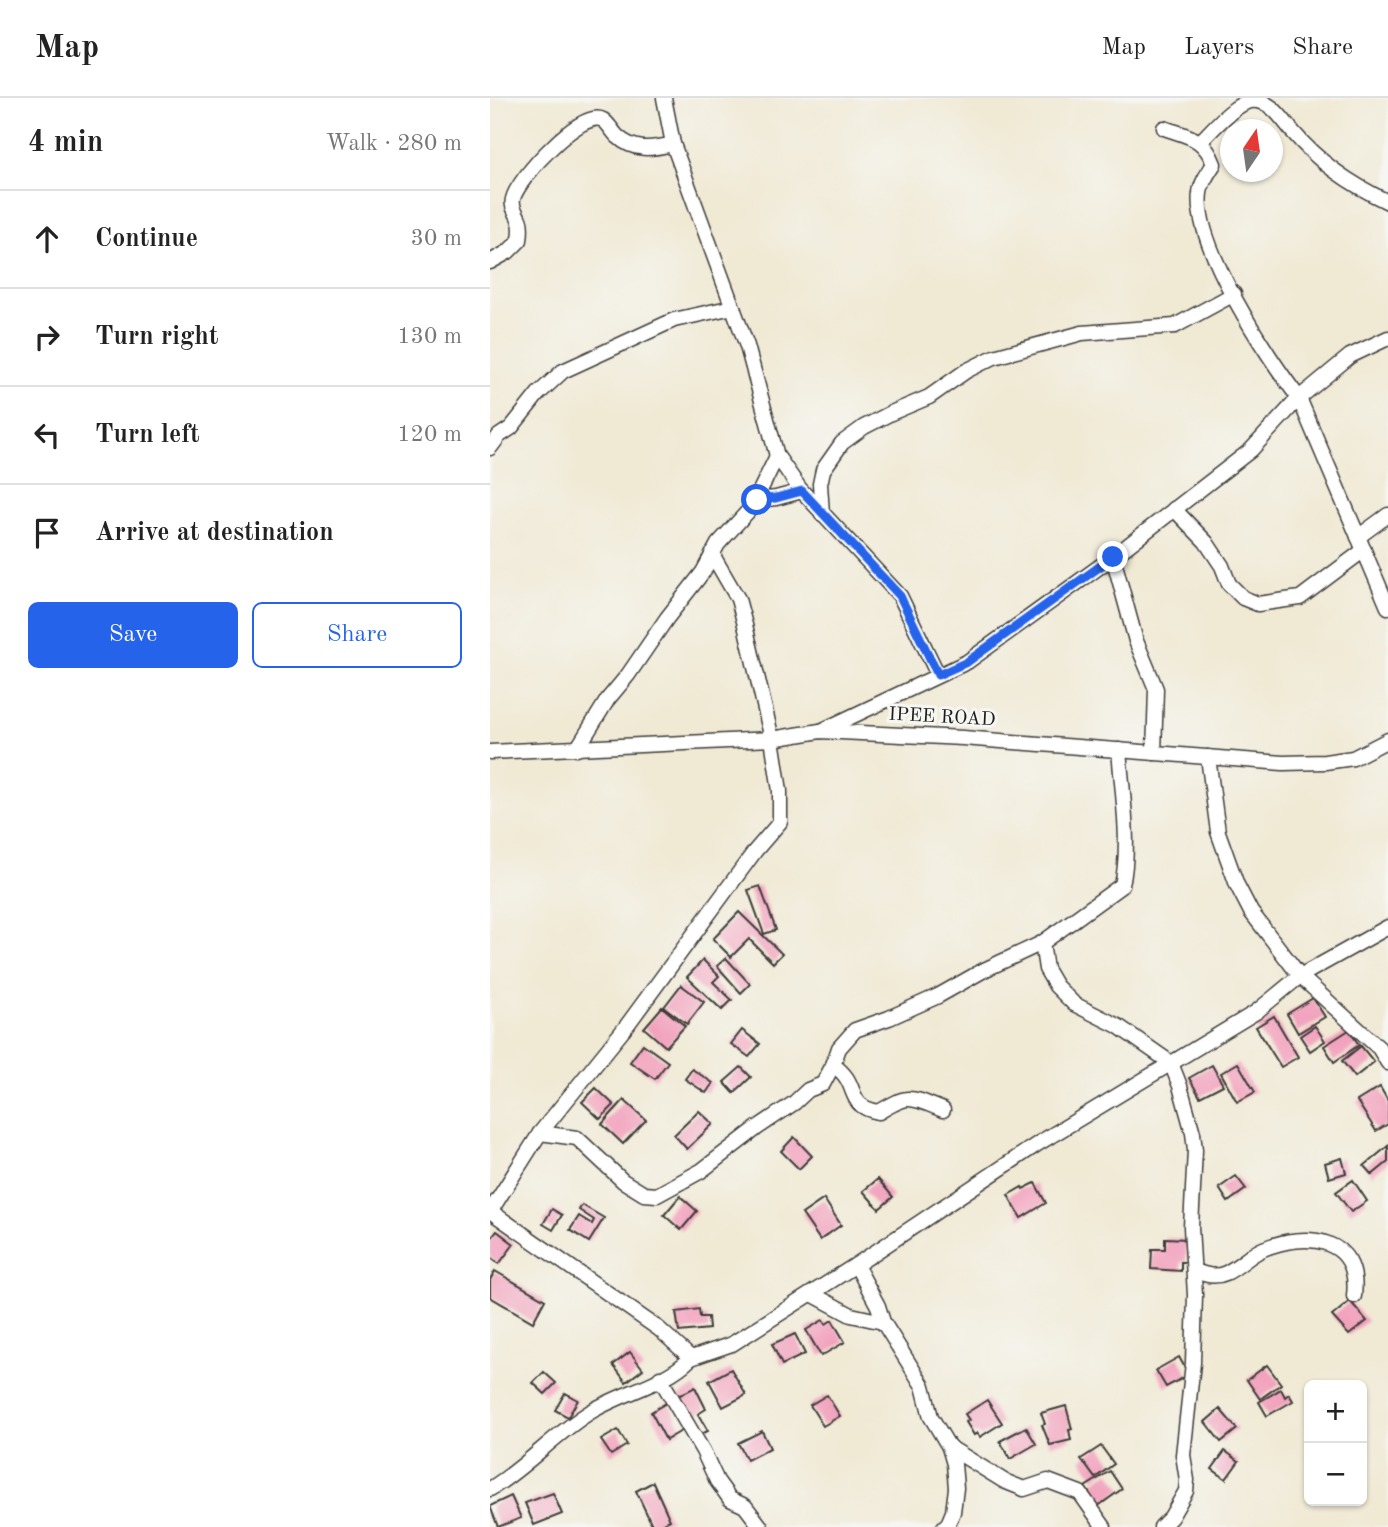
<!DOCTYPE html>
<html lang="en">
<head>
<meta charset="utf-8">
<style>
  :root { --surface:#fff; --page:#f6f6f6; --text:#222; --muted:#767676; --line:#e0e0e0; --accent:#2563eb }
  body { margin:0; font-family:"Old Standard TT",serif; background:var(--page); color:var(--text) }
  .controls { position:absolute; right:21px; bottom:21px; display:grid; overflow:hidden; border-radius:10px; box-shadow:0 2px 5px #0004 }
  .controls button { width:63px; height:63px; display:grid; place-items:center; padding:0; border:0; border-bottom:2px solid var(--line); background:var(--surface); color:var(--text); font:35px sans-serif }
  .compass { position:absolute; left:730px; top:21px; width:63px; height:63px; border-radius:50%; background:var(--surface); box-shadow:0 2px 5px #0004; rotate:13deg }
  .stop { position:absolute; width:21px; height:21px; margin:-16px; border:5px solid #2563eb; border-radius:50%; background:#fff }
  .stop.end { background:#2563eb; border-color:#fff; box-shadow:0 2px 7px #0008 }
  .list { margin:0; padding:0; list-style:none }
  h2 { display:flex; justify-content:space-between; align-items:center; height:91px; margin:0; padding:0 28px; font-size:30px }
  h2 small { font-size:23px; font-weight:400; color:var(--muted) }
  .list li { display:grid; grid-template-columns:46px 1fr auto; gap:21px; align-items:center; box-sizing:border-box; height:98px; padding:0 28px; border-top:2px solid var(--line) }
  .list b { display:block; font-size:26px; white-space:nowrap }
  .list em { font-size:23px; font-style:normal; color:var(--muted) }
  .actions { display:flex; gap:14px; padding:21px 28px }
  .actions a { flex:1; padding:16px 0; border:2px solid var(--accent); border-radius:10px; text-align:center; font-size:24px; color:var(--accent) }
  .actions .main { background:var(--accent); color:#fff }
  .icon { flex:none; width:38px; height:38px; fill:none; stroke:currentColor; stroke-width:2; stroke-linecap:round; stroke-linejoin:round }
  .map { position:relative; flex:none; width:898px; height:1429px; overflow:hidden }
  header { display:flex; align-items:center; gap:42px; box-sizing:border-box; height:98px; padding:0 35px; background:var(--surface); border-bottom:2px solid var(--line) }
  header strong { font-size:33px }
  nav { display:flex; gap:38px; margin-inline-start:auto; font-size:24px }
  main { display:flex }
  aside { flex:1; background:var(--surface) }
  .map>svg:first-child { display:block }
</style>
</head>
<body>
<header>
<strong>Map</strong>
<nav><a>Map</a><a>Layers</a><a>Share</a></nav>
</header>
<main>
<aside>
<h2>4 min<small>Walk · 280 m</small></h2>
<ul class="list">
<li><svg class="icon" aria-label="ahead" viewBox="0 0 24 24"><path d="M12 20V5M6 11l6-6 6 6"/></svg><div><b>Continue</b></div><em>30 m</em></li>
<li><svg class="icon" aria-label="right" viewBox="0 0 24 24"><path d="M7 20v-9h11M14 6l5 5-5 5"/></svg><div><b>Turn right</b></div><em>130 m</em></li>
<li><svg class="icon" aria-label="left" viewBox="0 0 24 24"><path d="M17 20v-9H6M10 6l-5 5 5 5"/></svg><div><b>Turn left</b></div><em>120 m</em></li>
<li><svg class="icon" aria-label="arrive" viewBox="0 0 24 24"><path d="M6 21V4h12l-3 4 3 4H6"/></svg><div><b>Arrive at destination</b></div></li>
</ul>
<div class="actions"><a class="main">Save</a><a>Share</a></div>
</aside>
<div class="map">
<svg width="898" height="1429" viewBox="0 0 898 1429">
  <rect width="100%" height="100%" fill="#f6f6f2"/>
  <filter id="ink" filterUnits="userSpaceOnUse"><feTurbulence type="fractalNoise" baseFrequency=".0143" numOctaves="2"/><feDisplacementMap in="SourceGraphic" scale="14" xChannelSelector="R" yChannelSelector="G"/><feConvolveMatrix kernelMatrix="1 2 1 2 8 2 1 2 1" color-interpolation-filters="sRGB"/></filter>
  <filter id="wash" filterUnits="userSpaceOnUse"><feTurbulence type="fractalNoise" baseFrequency=".00686" numOctaves="4" result="noise"/><feDisplacementMap in="SourceGraphic" scale="28" xChannelSelector="R" yChannelSelector="G"/><feGaussianBlur stdDeviation="1.57" result="paint"/><feColorMatrix in="noise" values="0 0 0 0 0 0 0 0 0 0 0 0 0 0 0 0 0 1.4 0 .05"/><feComposite in="paint" operator="in"/></filter>
  <g filter="url(#wash)">
    <rect width="100%" height="100%" fill="#f0e9d4"/>
    <g id="blocks">
      <!-- building -->
      <g fill="#f2a2bd">
        <polygon points="270,788 286,832 274,836 258,792"/>
        <polygon points="249,814 292,856 283,865 259,841 241,859 223,841"/>
        <polygon points="236,860 260,886 251,895 227,868"/>
        <polygon points="213,862 229,878 223,884 242,902 232,912 197,879"/>
        <polygon points="191,887 214,904 197,926 174,909"/>
        <polygon points="823,900 835,919 808,935 797,916"/>
        <polygon points="172,909 195,928 176,949 154,930"/>
        <polygon points="784,918 808,959 791,969 766,929"/>
        <polygon points="825,928 835,943 820,953 810,938"/>
        <polygon points="252,932 270,946 259,959 241,946"/>
        <polygon points="859,932 869,947 844,964 834,948"/>
        <polygon points="153,946 178,964 165,981 140,964"/>
        <polygon points="871,948 884,964 865,979 852,963"/>
        <polygon points="748,965 765,994 747,1004 731,975"/>
        <polygon points="722,967 733,987 710,999 699,980"/>
        <polygon points="251,969 261,979 244,995 234,984"/>
        <polygon points="202,971 223,985 216,995 195,981"/>
        <polygon points="890,989 898,1003 898,1026 886,1033 867,1003"/>
        <polygon points="106,990 124,1007 110,1021 92,1004"/>
        <polygon points="134,1002 156,1022 133,1046 112,1026"/>
        <polygon points="209,1013 223,1026 197,1051 184,1037"/>
        <polygon points="304,1039 322,1058 309,1071 291,1053"/>
        <polygon points="898,1048 898,1064 882,1077 874,1068"/>
        <polygon points="852,1060 856,1075 839,1080 835,1065"/>
        <polygon points="746,1078 756,1091 738,1104 729,1090"/>
        <polygon points="388,1081 403,1099 389,1111 373,1093"/>
        <polygon points="863,1082 877,1103 861,1114 846,1094"/>
        <polygon points="545,1085 556,1105 531,1120 518,1097 532,1089 533,1091"/>
        <polygon points="190,1098 207,1113 191,1132 174,1117"/>
        <polygon points="334,1101 351,1127 330,1142 312,1116"/>
        <polygon points="92,1107 114,1120 99,1144 80,1132 89,1118 102,1126 104,1122 89,1112"/>
        <polygon points="62,1111 72,1117 63,1132 53,1126"/>
        <polygon points="7,1133 24,1146 9,1166 0,1159 0,1142"/>
        <polygon points="675,1140 697,1141 696,1164 691,1164 691,1173 661,1171 662,1151 675,1151"/>
        <polygon points="5,1173 55,1202 43,1224 0,1199 0,1182"/>
        <polygon points="860,1203 877,1223 859,1237 842,1218"/>
        <polygon points="209,1211 210,1219 218,1219 219,1231 189,1234 186,1214"/>
        <polygon points="333,1222 336,1226 342,1222 355,1244 331,1258 316,1232"/>
        <polygon points="305,1236 315,1256 292,1267 282,1246"/>
        <polygon points="140,1254 153,1271 136,1284 123,1267"/>
        <polygon points="689,1259 699,1277 676,1289 666,1272"/>
        <polygon points="777,1267 791,1286 770,1301 757,1282"/>
        <polygon points="241,1271 256,1297 233,1309 219,1283"/>
        <polygon points="54,1274 66,1285 55,1296 43,1285"/>
        <polygon points="205,1289 216,1311 208,1316 218,1333 208,1337 188,1298"/>
        <polygon points="791,1291 795,1299 799,1296 803,1303 777,1318 769,1304"/>
        <polygon points="75,1295 88,1302 78,1319 65,1312"/>
        <polygon points="337,1297 350,1318 333,1328 320,1307"/>
        <polygon points="497,1302 512,1325 490,1339 487,1335 484,1337 476,1324 479,1322 475,1316"/>
        <polygon points="178,1304 193,1332 176,1342 161,1314"/>
        <polygon points="576,1308 582,1331 579,1332 581,1342 560,1347 552,1327 555,1326 551,1315"/>
        <polygon points="730,1311 747,1331 731,1344 715,1324"/>
        <polygon points="536,1329 546,1346 520,1361 510,1343"/>
        <polygon points="128,1332 137,1347 121,1357 111,1342"/>
        <polygon points="272,1333 280,1350 257,1362 248,1345"/>
        <polygon points="611,1348 624,1366 605,1380 591,1361"/>
        <polygon points="735,1353 749,1363 736,1381 722,1371"/>
        <polygon points="620,1373 632,1391 608,1408 595,1389"/>
        <polygon points="163,1384 180,1422 166,1429 163,1429 146,1393"/>
        <polygon points="63,1395 72,1416 44,1427 35,1405"/>
        <polygon points="21,1398 31,1420 8,1429 0,1408"/>
      </g>
    </g>
  </g>
  <g filter="url(#ink)">
    <use href="#blocks" fill-opacity="0" stroke="#3c3b38" stroke-width="2"/>
    <g fill="none" stroke-linecap="round" stroke-linejoin="round">
      <!-- minor casing -->
      <g stroke="#3c3b38" stroke-width="17">
        <g id="minor">
          <polyline points="174,0 183,46 257,248 287,358 310,391 410,498 448,577"/>
          <path d="M674,30C699,39 714,39 724,66C718,75 711,85 710,95C703,146 778,260 809,300L898,509"/>
          <path d="M711,43C722,32 745,5 761,3C781,1 792,21 803,34C828,64 862,87 898,104"/>
          <path d="M0,164L18,154L30,142C31,135 32,127 29,121C26,113 21,109 23,101C27,81 92,10 113,22C118,25 123,34 127,38C144,54 162,51 183,46"/>
          <polyline points="0,350 9,338 21,330 48,296 73,273 184,222 243,209"/>
          <polyline points="267,402 286,400 312,393"/>
          <polyline points="684,411 716,444 732,468 739,486 753,500 768,506 810,500 874,452"/>
          <polyline points="332,416 330,386 333,372 352,345 374,329 401,315 439,299 476,273 504,259 592,235 685,228 744,196"/>
          <polyline points="868,439 898,417"/>
          <polyline points="623,459 646,543 666,591 664,655"/>
          <polyline points="331,633 477,564 623,459 761,352 809,300 860,258 898,240"/>
          <polyline points="87,651 118,601 138,577 177,520 213,474 228,446 262,409 287,358"/>
          <polyline points="0,654 282,641 330,633 473,640 793,665 835,664 863,660 898,642"/>
          <polyline points="718,659 728,734 747,787 761,814 810,878 889,950 898,965"/>
          <polyline points="552,845 556,871 566,888 584,906 628,928 681,965 690,988 703,1035 705,1052 701,1129 705,1197 703,1265 693,1357 697,1382 696,1393 681,1419 671,1429"/>
          <path d="M343,967C372,986 353,1008 389,1014C420,995 420,999 453,1012"/>
          <path d="M50,1035L87,1040L133,1083L154,1096L167,1097L211,1073L267,1030L304,1005L318,992L333,986L343,967L349,950L365,932L399,920L448,898L494,872L552,845L632,787C641,748 632,692 629,652"/>
          <polyline points="0,1113 169,1231 201,1260 242,1246 366,1167 549,1045 766,914 810,878 898,829"/>
          <polyline points="0,1114 50,1035 135,930 265,753 290,724 290,693 282,641 255,527 248,501 222,456"/>
          <polyline points="366,1167 388,1208 393,1224 433,1288 441,1319 459,1349 464,1366 466,1390 463,1414 458,1426 454,1429"/>
          <path d="M705,1173C716,1177 725,1180 736,1175C749,1169 759,1157 773,1151C816,1133 871,1139 864,1198"/>
          <polyline points="322,1196 361,1217 393,1224"/>
          <polyline points="170,1280 213,1353 227,1383 240,1401 255,1408 271,1429"/>
          <polyline points="459,1349 514,1383 534,1391 558,1383 590,1395 614,1429"/>
          <path d="M0,1391C37,1369 65,1335 102,1313C134,1294 175,1286 201,1260"/>
        </g>
      </g>
      <!-- minor -->
      <use href="#minor" stroke="#fff" stroke-width="14"/>
    </g>
  </g>
  <g fill="none" stroke-linecap="round" stroke-linejoin="round" filter="url(#ink)">
    <!-- route -->
    <polyline stroke="#2563eb" stroke-width="9" points="267,402 286,400 312,393 410,498 448,577 477,564 623,459"/>
  </g>
  <g text-anchor="middle" dominant-baseline="central" stroke-width="6" stroke-linejoin="round" paint-order="stroke">
    <!-- street labels -->
    <g font-size="19" fill="#1c1c1c" stroke="#f6f6f2">
      <text transform="translate(452 620) rotate(3)">IPEE ROAD</text>
    </g>
  </g>
</svg>
<div class="controls">
<button>+</button>
<button>−</button>
</div>
<svg class="compass" viewBox="-18 -18 36 36"><path d="M0-13l5 13h-10z" fill="#e53935"/><path d="M0 13l5-13h-10z" fill="#767676"/></svg>
<div class="stop" style="left:267px;top:402px"></div>
<div class="stop end" style="left:623px;top:459px"></div>
</div>
</main>
</body>
</html>
